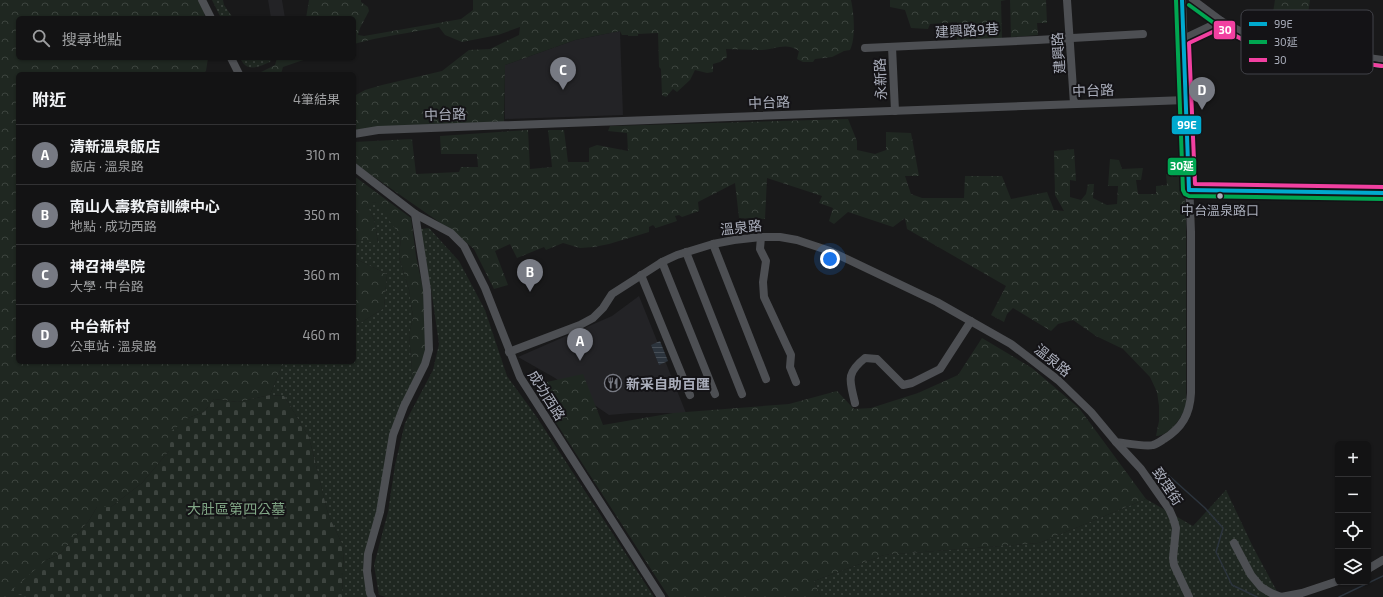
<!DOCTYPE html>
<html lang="zh-TW">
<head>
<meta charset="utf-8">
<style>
  :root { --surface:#131314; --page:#202022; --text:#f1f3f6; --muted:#9d9ea0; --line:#323234; --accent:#777a83 }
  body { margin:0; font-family:"Exo 2","Noto Sans TC",sans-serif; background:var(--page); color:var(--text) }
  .controls { position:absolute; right:12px; bottom:12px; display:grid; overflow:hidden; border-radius:6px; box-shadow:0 1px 3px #0004 }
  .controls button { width:36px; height:36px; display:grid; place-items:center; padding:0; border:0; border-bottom:1px solid var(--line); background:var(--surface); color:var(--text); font:20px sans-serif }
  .you { position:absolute; left:830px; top:259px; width:14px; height:14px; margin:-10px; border:3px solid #fff; border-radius:50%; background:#1a73e8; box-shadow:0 0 0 6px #1a73e833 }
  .badge { display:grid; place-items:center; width:26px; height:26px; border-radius:50%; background:var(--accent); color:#fff; font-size:13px; font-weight:700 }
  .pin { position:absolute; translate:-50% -33px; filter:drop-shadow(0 1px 2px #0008) }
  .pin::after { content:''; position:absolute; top:21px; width:14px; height:12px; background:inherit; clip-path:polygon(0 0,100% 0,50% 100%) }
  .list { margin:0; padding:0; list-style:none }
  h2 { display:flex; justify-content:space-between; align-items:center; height:52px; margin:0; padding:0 16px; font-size:17px }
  h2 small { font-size:13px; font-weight:400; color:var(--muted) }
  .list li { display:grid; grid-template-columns:26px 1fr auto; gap:12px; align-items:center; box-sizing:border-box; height:60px; padding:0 16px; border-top:1px solid var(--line) }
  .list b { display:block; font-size:15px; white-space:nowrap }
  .list p { margin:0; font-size:13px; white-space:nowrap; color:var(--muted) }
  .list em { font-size:13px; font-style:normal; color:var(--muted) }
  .icon { flex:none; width:22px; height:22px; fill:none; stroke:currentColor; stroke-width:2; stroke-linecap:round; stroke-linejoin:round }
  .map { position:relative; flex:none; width:1383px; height:597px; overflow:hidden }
  .search { position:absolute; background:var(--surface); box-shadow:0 1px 3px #0004; left:16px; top:16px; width:340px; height:44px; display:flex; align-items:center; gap:10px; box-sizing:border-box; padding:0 14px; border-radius:6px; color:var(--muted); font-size:15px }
  .panel { position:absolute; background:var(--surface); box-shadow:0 1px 3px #0004; left:16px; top:72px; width:340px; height:292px; border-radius:6px }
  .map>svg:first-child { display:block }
</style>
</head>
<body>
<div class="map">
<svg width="1383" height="597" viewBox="0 0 1383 597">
  <defs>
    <pattern id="grass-dots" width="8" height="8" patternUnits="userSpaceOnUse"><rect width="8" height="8" fill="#1f2721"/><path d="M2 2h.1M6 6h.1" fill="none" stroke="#3d443f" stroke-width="1.8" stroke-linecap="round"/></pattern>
    <pattern id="forest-crowns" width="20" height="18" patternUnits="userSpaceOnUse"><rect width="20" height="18" fill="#1f2721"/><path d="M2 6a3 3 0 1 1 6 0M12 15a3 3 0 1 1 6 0" fill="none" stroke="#3d443f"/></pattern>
    <pattern id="cemetery-stones" width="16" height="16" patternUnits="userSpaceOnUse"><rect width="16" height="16" fill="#1f2721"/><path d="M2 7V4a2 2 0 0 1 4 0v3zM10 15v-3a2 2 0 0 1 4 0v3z" fill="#3d443f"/></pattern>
    <pattern id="water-rules" width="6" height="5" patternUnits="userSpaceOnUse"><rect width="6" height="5" fill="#2c343d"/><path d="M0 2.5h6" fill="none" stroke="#484f57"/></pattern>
  </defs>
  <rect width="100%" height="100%" fill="#19191a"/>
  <!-- built -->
  <g fill="#232326">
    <polygon points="268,0 282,0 285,18 271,18"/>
    <polygon points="620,31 623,115 505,119 505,65 575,40"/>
    <polygon points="639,296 686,413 632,413 609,415 555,378 518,357 612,316"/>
  </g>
  <!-- grass -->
  <g fill="url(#grass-dots)">
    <polygon points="212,0 223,0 224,5 233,18 221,18"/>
    <path d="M240,58H271L270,62C258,67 247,73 240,58Z"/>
    <polygon points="377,202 401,237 399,257 409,290 413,317 409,335 414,391 400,422 368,556 372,597 342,597 344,548 328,514 309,437 284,396 270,395 282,366 286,362 354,362 354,327 384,308 387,274 354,258 354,238 357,240 378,242 374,219 365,203"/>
    <polygon points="429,228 459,261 485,310 507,376 536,416 654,597 386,597 379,595 374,565 388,512 395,465 405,423 433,370 439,344 431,288 422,262 421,229"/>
    <polygon points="1226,490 1253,547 1280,597 821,597 814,581 884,555 1039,543 1146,499 1193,526"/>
  </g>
  <!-- forest -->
  <g fill="url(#forest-crowns)">
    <polygon points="0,0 199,0 203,6 205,18 18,18 18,58 208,58 206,71 203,74 18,74 18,362 286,362 282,366 270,395 238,402 214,399 204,412 188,418 169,451 142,483 111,507 97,507 88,522 60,554 46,560 29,596 33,597 0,597"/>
    <path d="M309,0H361V2L368,7L369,11L360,28L358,35L364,36L461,19L473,10V0H851C854,13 856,38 850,50L844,51L832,57L815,59L813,62H803L797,59L799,51C785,41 773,51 758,50C748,50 737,49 726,49L727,57L720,62L713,64V72L707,73L695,70L690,80L677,92L673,89L666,97L662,95L661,69L659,67L658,33L638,34V36H628V35H622L620,31L575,40L505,65L504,122L354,133V96L365,90L382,85L442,71L469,50L490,49L519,35L520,27L498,35L462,42L445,35L439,27C411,33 382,36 354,44V18H306Z"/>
    <polygon points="890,0 1006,0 1001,1 1002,38 957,40 957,22 930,24 928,29 911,28 905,10 890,7"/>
    <polygon points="1010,0 1046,0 1047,23 1037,23 1038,35 1011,37"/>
    <polygon points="1275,0 1310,0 1305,34 1277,29 1271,25"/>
    <polygon points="277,58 309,58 283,67 281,74 259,74 261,72 275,65"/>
    <path d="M848,119L857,141V150L875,154L886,150V132L911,133L919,176H905L911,194L922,198H964L965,176H1002L1011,199L1047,192L1054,210L1064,211L1055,195L1054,151L1074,149L1076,181L1070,180V197L1081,200L1086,194L1088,184H1094L1093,198L1107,205L1117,204L1118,186H1108L1110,159L1119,160L1122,169L1143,168L1141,180H1136L1138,194H1156V186L1167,185L1166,174H1181L1186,208V406C1181,418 1171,435 1156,436L1159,421V406L1157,392L1150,377L1123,349L1096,336L1073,320L1058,324L1051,331L1013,308L1007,314L1004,322L991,315L1006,286L907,229L905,218L893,227L848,212L834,224L829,221L833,208L819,203L822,196L767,178L765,219L739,218L735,183L698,202L699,211L682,217L679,215L675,216L677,221L656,228L653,225L649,227V232L609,244L594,247L580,248L563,243L546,250L544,247L517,258L510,244L495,251L508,285L494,289L474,249L455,233L354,163V142L412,139L416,174L459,172L461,167H478L477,154H441L440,136L528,130L530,169L552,167L548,130H564L568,162H589V148L597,145L628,151L627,133L608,131L610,126Z"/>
    <polygon points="354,176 411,218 416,256 430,322 429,359 414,391 409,335 413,317 409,290 399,257 401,237 376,202 366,204 374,219 378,243 357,240 354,238"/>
    <polygon points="354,258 387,274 384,308 354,327"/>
    <polygon points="982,338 1032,368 1079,408 1146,499 1039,543 884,555 814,581 821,597 669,597 536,392 542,383 583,374 603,425 673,413 789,404 837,391 854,409 871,408 918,393 958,375"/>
  </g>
  <!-- cemetery -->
  <polygon fill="url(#cemetery-stones)" points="270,395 284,396 309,437 328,514 344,548 342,597 33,597 9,593 46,560 60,554 88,522 97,507 111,507 142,483 169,451 168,434 188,418 204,412 214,399 238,402"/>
  <!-- water -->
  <polygon fill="url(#water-rules)" points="660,341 668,361 659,365 651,345"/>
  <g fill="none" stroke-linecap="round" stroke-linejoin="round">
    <!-- stream -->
    <g stroke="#2c343d" stroke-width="1.5">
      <polyline points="1167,474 1205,508 1223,528 1216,552 1232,585 1257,597"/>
      <polyline points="1339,597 1383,576"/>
    </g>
    <!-- minor -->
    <g stroke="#4d4f53" stroke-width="8">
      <polyline points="202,0 211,18"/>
      <polyline points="1067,0 1074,104"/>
      <polyline points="1193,0 1221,21 1251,37 1281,46 1383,60"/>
      <polyline points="1183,39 1221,21"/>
      <polyline points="892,47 895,111"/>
      <polyline points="865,48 1037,40 1143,34"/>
      <polyline points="231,58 239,74"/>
      <polyline points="354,134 378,130 1186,100"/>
      <polyline points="354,167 415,214 451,233 464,246 485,288 520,377 661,597"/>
      <polyline points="1189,190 1383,193"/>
      <polyline points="761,237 760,249 766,261 763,282 764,297 791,355 790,367 796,382"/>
      <polyline points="713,244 766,379"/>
      <polyline points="686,252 742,394"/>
      <polyline points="662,262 715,394"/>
      <polyline points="641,275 690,395"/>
      <path d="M509,352L580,325L593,318L603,308L612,294L662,262L677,255L713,244L734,240L761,237H780L797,240L830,251L937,302L1011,344L1058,380L1091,412L1116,442C1125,443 1146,447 1153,445C1157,444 1161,441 1164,439C1182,428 1190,414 1191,393V232L1182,0"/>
      <path d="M855,403C850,381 845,374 865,358L877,359L903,385L912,383L940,369L971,321"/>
      <polyline points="1116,442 1141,469 1169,509 1173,518 1176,528 1173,558 1174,565 1189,597"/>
      <polyline points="1234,543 1251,575 1261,587 1271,593 1281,597 1302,593 1338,581"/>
      <polyline points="1368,569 1383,560"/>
      <polyline points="372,597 370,593 367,571 368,554 380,512 393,435 404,406 425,364 429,350 427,290 415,214"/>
    </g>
    <!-- bus-1 casing -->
    <g stroke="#141316" stroke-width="7">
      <g id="bus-1">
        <polyline points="1182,0 1189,190"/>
        <polyline points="1189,190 1383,193"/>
      </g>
    </g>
    <!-- bus-2 casing -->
    <g stroke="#141316" stroke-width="7">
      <g id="bus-2">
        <polyline points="1176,0 1183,190 1185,194 1189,196 1383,199"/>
        <polyline points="1189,5 1218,26 1249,43 1280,52 1382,66"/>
      </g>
    </g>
    <!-- bus-3 casing -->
    <g stroke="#141316" stroke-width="7">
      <polyline id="bus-3" points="1382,66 1280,52 1249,43 1221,28 1189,43 1195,184 1383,187"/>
    </g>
    <!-- bus-1 -->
    <use href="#bus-1" stroke="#00a9ce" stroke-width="4"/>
    <!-- bus-2 -->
    <use href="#bus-2" stroke="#00a651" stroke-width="4"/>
    <!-- bus-3 -->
    <use href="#bus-3" stroke="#f240a1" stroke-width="4"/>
  </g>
  <!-- icons -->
  <defs>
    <g id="restaurant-ring" transform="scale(0.9)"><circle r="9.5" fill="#141316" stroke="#777a83" stroke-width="1.5"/><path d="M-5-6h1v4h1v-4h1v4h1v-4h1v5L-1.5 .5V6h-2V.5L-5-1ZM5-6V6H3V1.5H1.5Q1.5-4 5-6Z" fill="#777a83"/></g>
  </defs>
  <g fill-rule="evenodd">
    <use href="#restaurant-ring" x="613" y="383"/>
  </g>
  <!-- markers -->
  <circle fill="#aaaebb" stroke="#141316" stroke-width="1.5" cx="1220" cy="196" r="3.5"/>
  <g text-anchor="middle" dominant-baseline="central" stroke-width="4" stroke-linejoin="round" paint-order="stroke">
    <!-- bus labels -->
    <g font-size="13" fill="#aaaebb" stroke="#141316">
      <text x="1220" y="210">中台溫泉路口</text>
    </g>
    <!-- street labels -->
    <g font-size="14" fill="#aaaebb" stroke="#141316">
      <text transform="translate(967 30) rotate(-3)">建興路9巷</text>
      <text transform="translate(1058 53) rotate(-94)">建興路</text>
      <text transform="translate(880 79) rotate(-92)">永新路</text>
      <text transform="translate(1093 90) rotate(-2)">中台路</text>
      <text transform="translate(769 102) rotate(-2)">中台路</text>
      <text transform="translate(445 114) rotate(-2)">中台路</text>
      <text transform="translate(741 227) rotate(-6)">溫泉路</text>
      <text transform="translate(1053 360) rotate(39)">溫泉路</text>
      <text transform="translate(547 395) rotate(58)">成功西路</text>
      <text transform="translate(1168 486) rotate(56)">致理街</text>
    </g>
    <!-- poi labels -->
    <g font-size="14" font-weight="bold" fill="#aaaebb" stroke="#141316" text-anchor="start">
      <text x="626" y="383">新采自助百匯</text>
    </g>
    <!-- park labels -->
    <g font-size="14" fill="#81a686" stroke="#141316">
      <text x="236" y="508">大肚區第四公墓</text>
    </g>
  </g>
  <!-- legend -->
  <rect x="1241" y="10" width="132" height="64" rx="6" fill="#141316" stroke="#414248" stroke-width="1"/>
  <rect x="1249" y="22" width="18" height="4" fill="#00a9ce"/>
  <rect x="1249" y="40" width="18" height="4" fill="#00a651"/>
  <rect x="1249" y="58" width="18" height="4" fill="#f240a1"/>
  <g font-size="11" fill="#aaaebb">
    <text x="1274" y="28">99E</text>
    <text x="1274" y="46">30延</text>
    <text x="1274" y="64">30</text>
  </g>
  <g stroke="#141316" stroke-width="1.5">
    <rect x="1213" y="20" width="23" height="20" rx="4" fill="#f240a1"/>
    <rect x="1171" y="115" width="31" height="20" rx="4" fill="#00a9ce"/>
    <rect x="1167" y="157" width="30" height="19" rx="4" fill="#00a651"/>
  </g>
  <g font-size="11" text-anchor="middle" font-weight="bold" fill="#fff">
    <text x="1225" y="34">30</text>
    <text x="1187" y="129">99E</text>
    <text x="1182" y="170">30延</text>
  </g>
</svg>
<div class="controls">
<button>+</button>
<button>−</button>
<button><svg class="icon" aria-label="locate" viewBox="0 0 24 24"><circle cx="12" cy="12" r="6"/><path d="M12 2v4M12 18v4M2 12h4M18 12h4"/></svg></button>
<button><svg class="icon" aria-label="layers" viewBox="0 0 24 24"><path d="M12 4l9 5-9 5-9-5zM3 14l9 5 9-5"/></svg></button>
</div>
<div class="you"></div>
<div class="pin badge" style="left:580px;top:361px">A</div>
<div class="pin badge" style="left:530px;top:292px">B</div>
<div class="pin badge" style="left:563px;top:90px">C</div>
<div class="pin badge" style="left:1202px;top:110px">D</div>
<div class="search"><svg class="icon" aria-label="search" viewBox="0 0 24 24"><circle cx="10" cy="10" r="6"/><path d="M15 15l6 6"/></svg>搜尋地點</div>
<section class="panel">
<h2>附近<small>4筆結果</small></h2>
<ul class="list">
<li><span class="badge">A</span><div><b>清新溫泉飯店</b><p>飯店 · 溫泉路</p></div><em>310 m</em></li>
<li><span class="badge">B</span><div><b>南山人壽教育訓練中心</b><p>地點 · 成功西路</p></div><em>350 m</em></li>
<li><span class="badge">C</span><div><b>神召神學院</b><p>大學 · 中台路</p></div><em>360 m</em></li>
<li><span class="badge">D</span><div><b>中台新村</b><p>公車站 · 溫泉路</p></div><em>460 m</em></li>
</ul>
</section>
</div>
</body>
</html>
